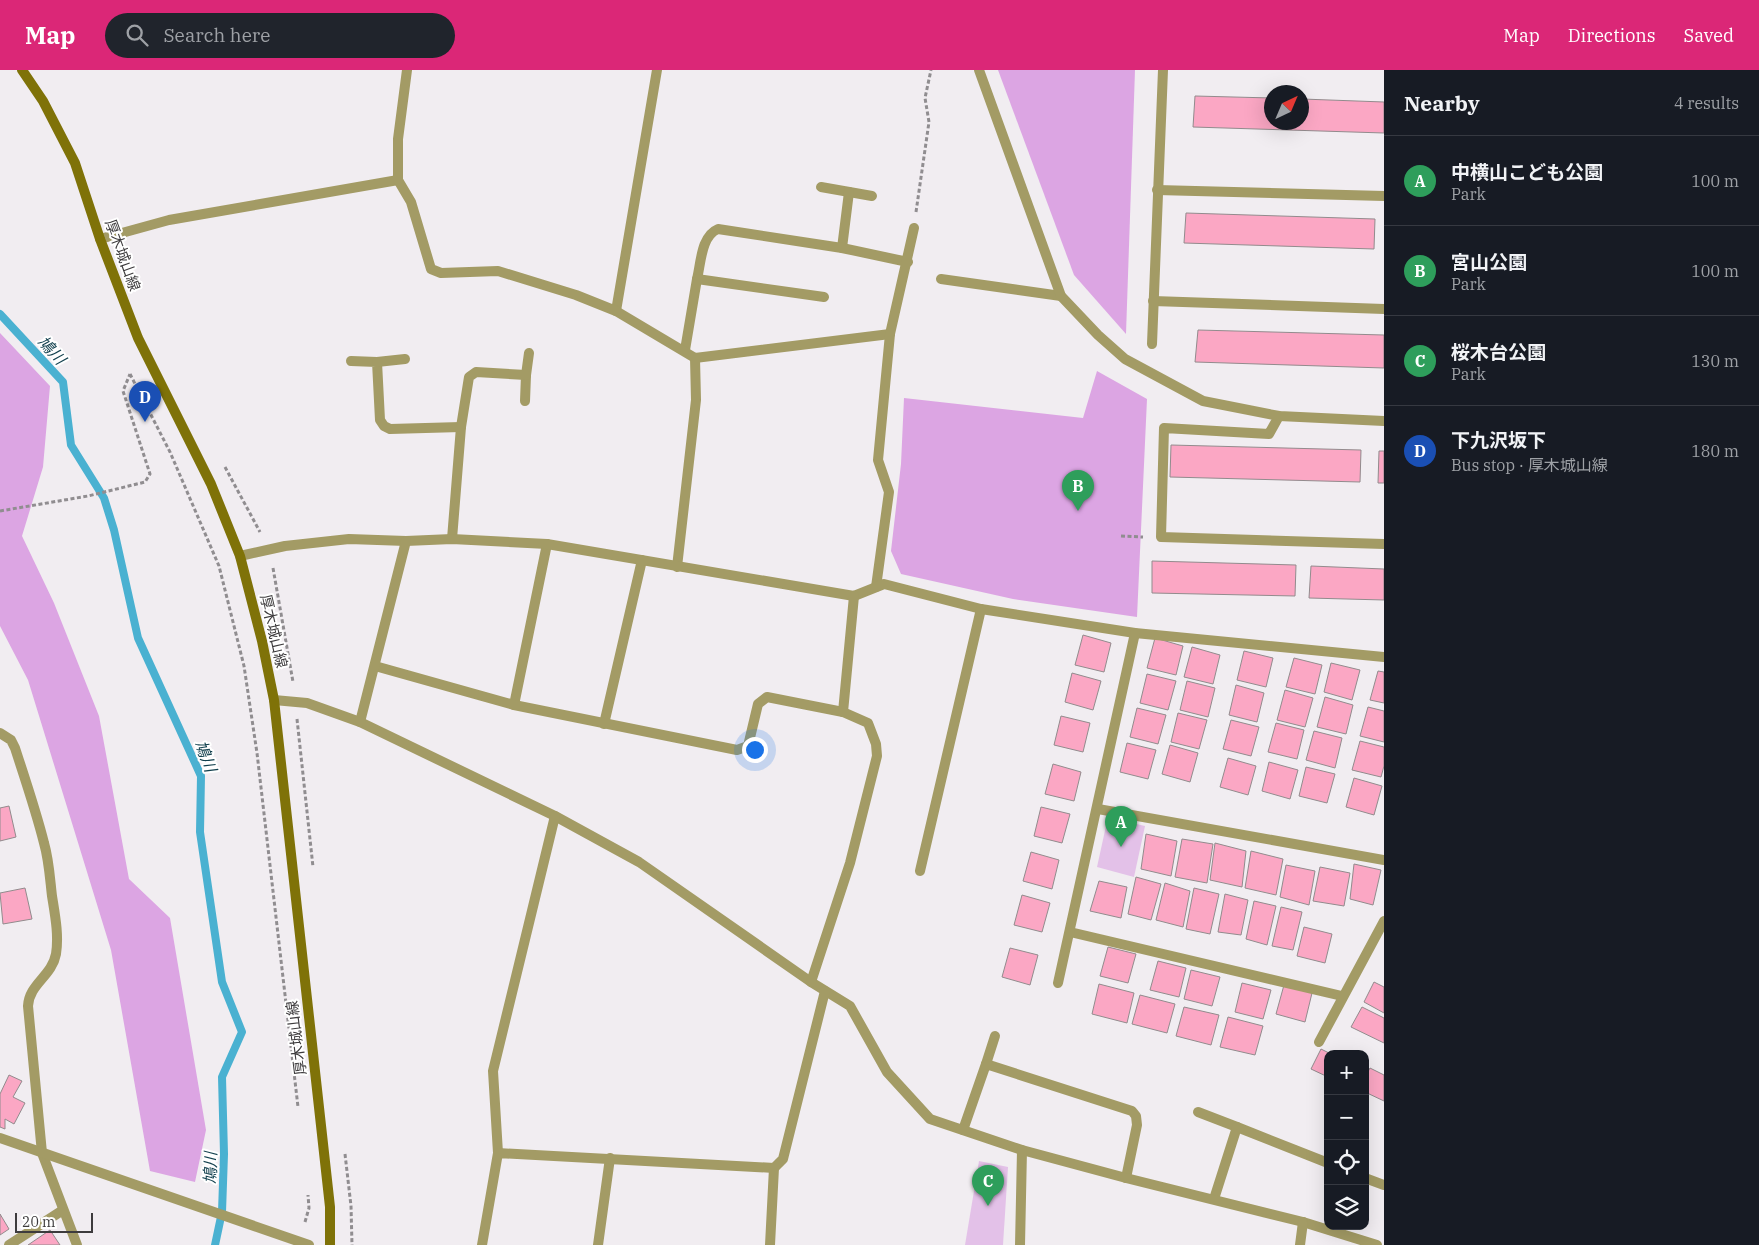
<!DOCTYPE html>
<html lang="en">
<head>
<meta charset="utf-8">
<style>
  :root { --surface:#171b24; --page:#20242c; --text:#f1f3f6; --muted:#9ea1a6; --line:#363941; --accent:#db2777 }
  body { margin:0; font-family:"IBM Plex Serif","Noto Sans JP",serif; background:var(--page); color:var(--text) }
  .controls { position:absolute; right:15px; bottom:15px; display:grid; overflow:hidden; border-radius:10px; box-shadow:0 5px 20px #0002 }
  .controls button { width:45px; height:45px; display:grid; place-items:center; padding:0; border:0; border-bottom:1px solid var(--line); background:var(--surface); color:var(--text); font:25px sans-serif }
  .compass { position:absolute; left:1264px; top:15px; width:45px; height:45px; border-radius:50%; background:var(--surface); box-shadow:0 5px 20px #0002; rotate:44deg }
  .scale { position:absolute; left:15px; bottom:12px; width:78px; box-sizing:border-box; padding-left:5px; border:2px solid #3d3b3d; border-top:0; font-size:14px; line-height:18px; white-space:nowrap; color:#3d3b3d; -webkit-text-stroke:4px #fff; paint-order:stroke }
  .you { position:absolute; left:754px; top:679px; width:18px; height:18px; margin:-12px; border:4px solid #fff; border-radius:50%; background:#1a73e8; box-shadow:0 0 0 8px #1a73e833 }
  .badge { display:grid; place-items:center; width:32px; height:32px; border-radius:50%; background:var(--accent); color:#fff; font-size:16px; font-weight:700 }
  .pin { position:absolute; translate:-50% -41px; filter:drop-shadow(0 1px 2px #0008) }
  .pin::after { content:''; position:absolute; top:26px; width:18px; height:15px; background:inherit; clip-path:polygon(0 0,100% 0,50% 100%) }
  .list { margin:0; padding:0; list-style:none }
  h2 { display:flex; justify-content:space-between; align-items:center; height:65px; margin:0; padding:0 20px; font-size:21px }
  h2 small { font-size:16px; font-weight:400; color:var(--muted) }
  .list li { display:grid; grid-template-columns:32px 1fr auto; gap:15px; align-items:center; box-sizing:border-box; height:90px; padding:0 20px; border-top:1px solid var(--line) }
  .list b { display:block; font-size:19px; white-space:nowrap }
  .list p { margin:0; font-size:16px; white-space:nowrap; color:var(--muted) }
  .list em { font-size:16px; font-style:normal; color:var(--muted) }
  .icon { flex:none; width:28px; height:28px; fill:none; stroke:currentColor; stroke-width:2; stroke-linecap:round; stroke-linejoin:round }
  .map { position:relative; flex:none; width:1384px; height:1175px; overflow:hidden }
  header { display:flex; align-items:center; gap:30px; box-sizing:border-box; height:70px; padding:0 25px; background:var(--accent); color:#fff }
  header strong { font-size:24px }
  nav { display:flex; gap:28px; margin-inline-start:auto; font-size:18px }
  .search { width:350px; height:45px; background:var(--page); display:flex; align-items:center; gap:12px; box-sizing:border-box; padding:0 18px; border-radius:28px; color:var(--muted); font-size:19px }
  main { display:flex }
  aside { flex:1; background:var(--surface) }
  .map>svg:first-child { display:block }
</style>
</head>
<body>
<header>
<strong>Map</strong>
<div class="search"><svg class="icon" aria-label="search" viewBox="0 0 24 24"><circle cx="10" cy="10" r="6"/><path d="M15 15l6 6"/></svg>Search here</div>
<nav><a>Map</a><a>Directions</a><a>Saved</a></nav>
</header>
<main>
<div class="map">
<svg width="1384" height="1175" viewBox="0 0 1384 1175">
  <rect width="100%" height="100%" fill="#f1edf1"/>
  <!-- green -->
  <g fill="#e3c1e8">
    <polygon points="1115,749 1145,756 1134,807 1097,797 1106,756"/>
    <polygon points="979,1091 1008,1097 1003,1175 965,1175"/>
  </g>
  <!-- forest -->
  <g fill="#dca5e3">
    <polygon points="998,0 1135,0 1126,264 1074,205"/>
    <polygon points="0,263 50,316 43,397 22,466 54,533 99,646 129,809 170,848 206,1060 195,1112 150,1101 111,880 28,610 0,556"/>
    <polygon points="1097,301 1147,329 1137,547 1013,529 901,504 891,481 901,394 904,328 1083,348"/>
  </g>
  <g fill="none" stroke-linecap="round" stroke-linejoin="round">
    <!-- stream -->
    <polyline stroke="#4ab1d1" stroke-width="8" points="0,244 63,312 71,375 104,428 114,460 138,568 201,706 200,762 222,912 242,962 222,1007 224,1084 222,1142 215,1175"/>
  </g>
  <!-- building -->
  <g fill="#fba7c4" stroke="#928b8d">
    <polygon points="1195,26 1272,28 1272,52 1302,52 1302,29 1384,32 1384,63 1193,57"/>
    <polygon points="1186,143 1375,149 1374,179 1184,173"/>
    <polygon points="1198,260 1384,265 1384,298 1195,292"/>
    <polygon points="1171,375 1361,380 1360,412 1170,407"/>
    <polygon points="1379,381 1384,381 1384,413 1378,413"/>
    <polygon points="1152,491 1296,495 1295,526 1152,523"/>
    <polygon points="1311,496 1384,499 1384,530 1309,528"/>
    <polygon points="1083,565 1111,573 1104,602 1075,595"/>
    <polygon points="1155,568 1183,576 1176,605 1147,598"/>
    <polygon points="1192,577 1220,585 1213,614 1184,607"/>
    <polygon points="1244,581 1273,588 1266,617 1237,610"/>
    <polygon points="1294,588 1322,595 1315,624 1286,617"/>
    <polygon points="1331,593 1360,600 1352,630 1324,622"/>
    <polygon points="1378,601 1384,602 1384,633 1370,630"/>
    <polygon points="1072,603 1101,611 1093,640 1065,632"/>
    <polygon points="1147,604 1176,611 1168,640 1140,633"/>
    <polygon points="1187,611 1215,618 1208,647 1180,640"/>
    <polygon points="1236,615 1264,623 1257,652 1229,645"/>
    <polygon points="1285,620 1313,628 1305,657 1277,650"/>
    <polygon points="1325,627 1353,635 1346,664 1317,657"/>
    <polygon points="1368,637 1384,641 1384,672 1360,666"/>
    <polygon points="1137,638 1166,645 1158,674 1130,667"/>
    <polygon points="1178,643 1207,650 1199,679 1171,672"/>
    <polygon points="1061,646 1090,653 1083,682 1054,675"/>
    <polygon points="1231,650 1259,657 1251,686 1223,679"/>
    <polygon points="1276,653 1304,660 1297,689 1268,682"/>
    <polygon points="1314,661 1342,668 1335,698 1306,690"/>
    <polygon points="1360,671 1384,677 1384,696 1381,707 1352,700"/>
    <polygon points="1127,673 1156,680 1148,709 1120,702"/>
    <polygon points="1170,675 1198,683 1190,712 1162,704"/>
    <polygon points="1228,688 1256,696 1248,725 1220,717"/>
    <polygon points="1269,692 1298,700 1290,729 1262,721"/>
    <polygon points="1053,694 1081,702 1074,731 1045,724"/>
    <polygon points="1306,697 1335,704 1327,733 1299,726"/>
    <polygon points="1354,708 1382,716 1374,745 1346,737"/>
    <polygon points="9,736 16,767 0,771 0,738"/>
    <polygon points="1041,737 1070,744 1062,773 1034,766"/>
    <polygon points="1146,764 1177,771 1171,806 1141,799"/>
    <polygon points="1182,769 1213,774 1207,813 1175,807"/>
    <polygon points="1215,773 1246,781 1242,817 1210,810"/>
    <polygon points="1251,781 1283,789 1276,825 1245,818"/>
    <polygon points="1031,782 1059,790 1052,819 1023,811"/>
    <polygon points="1354,794 1381,800 1373,835 1350,829"/>
    <polygon points="1286,795 1315,801 1309,835 1280,827"/>
    <polygon points="1320,797 1350,803 1344,836 1313,831"/>
    <polygon points="1136,807 1161,814 1151,850 1128,844"/>
    <polygon points="1099,811 1127,817 1121,848 1090,841"/>
    <polygon points="1165,813 1190,821 1183,857 1156,850"/>
    <polygon points="25,818 32,849 3,854 0,823"/>
    <polygon points="1194,818 1219,824 1210,864 1186,859"/>
    <polygon points="1225,824 1248,830 1241,865 1218,862"/>
    <polygon points="1022,825 1050,833 1042,862 1014,855"/>
    <polygon points="1254,831 1276,836 1267,875 1246,869"/>
    <polygon points="1281,837 1302,842 1293,880 1272,876"/>
    <polygon points="1304,857 1332,864 1325,893 1297,886"/>
    <polygon points="1108,877 1136,884 1128,913 1100,906"/>
    <polygon points="1010,878 1038,885 1030,915 1002,907"/>
    <polygon points="1158,891 1186,898 1179,927 1150,920"/>
    <polygon points="1191,900 1220,907 1212,936 1184,929"/>
    <polygon points="1374,912 1384,917 1384,943 1364,932"/>
    <polygon points="1242,913 1271,920 1263,949 1235,942"/>
    <polygon points="1099,914 1134,923 1127,953 1092,944"/>
    <polygon points="1284,915 1312,923 1305,952 1276,944"/>
    <polygon points="1140,925 1175,934 1167,963 1132,954"/>
    <polygon points="1184,937 1219,945 1211,975 1176,966"/>
    <polygon points="1362,937 1384,948 1384,973 1351,957"/>
    <polygon points="1228,947 1263,956 1255,985 1220,977"/>
    <polygon points="1321,979 1331,984 1328,984 1328,1007 1311,999"/>
    <polygon points="1370,998 1384,1005 1384,1031 1365,1022 1365,1007"/>
    <polygon points="9,1005 22,1011 13,1027 25,1033 14,1054 5,1049 5,1059 0,1057 0,1024"/>
    <polygon points="0,1144 9,1159 0,1165"/>
    <polygon points="50,1160 60,1175 28,1175"/>
  </g>
  <g fill="none" stroke-linecap="round" stroke-linejoin="round">
    <!-- path -->
    <g stroke="#908d90" stroke-width="3" stroke-dasharray="4 2.5" stroke-linecap="butt">
      <polyline points="916,142 929,52 925,28 931,0"/>
      <polyline points="130,304 170,382 219,496 244,596 257,683 298,1037"/>
      <polyline points="225,397 260,462"/>
      <polyline points="0,441 88,426 145,412 150,404 123,321 130,304"/>
      <polyline points="1121,466 1143,467"/>
      <polyline points="273,498 293,612"/>
      <polyline points="297,649 313,797"/>
      <polyline points="345,1084 351,1136 352,1175"/>
      <polyline points="305,1152 309,1138 308,1125"/>
    </g>
    <!-- lane -->
    <g stroke="#a39b65" stroke-width="10">
      <polyline points="821,117 872,126"/>
      <polyline points="1157,120 1384,126"/>
      <polyline points="100,169 169,150 398,110"/>
      <polyline points="842,178 849,122"/>
      <path d="M697,209C701,193 701,166 718,159L842,178L908,192"/>
      <polyline points="941,209 1061,226"/>
      <polyline points="1153,231 1384,239"/>
      <polyline points="616,241 657,0"/>
      <polyline points="1152,274 1163,0"/>
      <polyline points="685,280 697,209 824,227"/>
      <polyline points="695,288 890,264"/>
      <polyline points="351,291 377,292 380,350 384,356 390,359 461,357"/>
      <polyline points="377,292 405,289"/>
      <polyline points="525,331 526,305"/>
      <polyline points="1279,346 1269,364 1164,358 1161,467 1384,474"/>
      <polyline points="452,469 461,357 469,307 476,302 526,305 529,283"/>
      <polyline points="876,517 889,422 878,390 890,264 914,158"/>
      <polyline points="514,635 547,474"/>
      <polyline points="604,654 642,490"/>
      <polyline points="986,994 995,966"/>
      <polyline points="1198,1042 1237,1057"/>
      <polyline points="963,1060 986,994 1132,1041 1136,1046 1137,1055 1126,1108"/>
      <polyline points="1365,1108 1384,1115"/>
      <polyline points="1214,1129 1237,1057 1328,1093"/>
      <polyline points="9,1175 63,1140"/>
      <polyline points="598,1175 610,1088"/>
    </g>
    <!-- street -->
    <g stroke="#a39b65" stroke-width="10">
      <polyline points="407,0 398,69 398,110 411,132 431,199 441,203 498,201 576,225 616,241 695,288 696,330 677,497"/>
      <polyline points="979,0 1061,226 1098,265 1125,289 1203,331 1279,346 1384,351"/>
      <polyline points="240,486 285,476 349,469 406,471 452,469 547,474 854,526 884,514 981,539 1135,563 1384,587"/>
      <polyline points="375,596 514,635 737,680 748,676 758,634 767,627 843,642"/>
      <polyline points="274,630 307,633 360,652 555,746 639,792 811,912 850,936 887,1002 930,1049 1022,1080 1126,1108 1303,1152 1377,1175"/>
      <polyline points="360,652 406,471"/>
      <path d="M0,663L11,670L15,678C25,709 36,741 44,773C49,790 50,809 52,826C55,845 59,865 56,884C52,906 29,914 28,936L42,1083L77,1175"/>
      <polyline points="1098,739 1384,790"/>
      <polyline points="920,801 981,539"/>
      <polyline points="1070,862 1342,926"/>
      <polyline points="811,912 850,793 877,686 876,674 868,653 843,642 854,526"/>
      <polyline points="1058,913 1135,563"/>
      <polyline points="1319,972 1384,851"/>
      <polyline points="0,1068 309,1175"/>
      <polyline points="498,1083 493,1001 555,746"/>
      <polyline points="482,1175 498,1083 774,1098"/>
      <polyline points="770,1175 774,1098 783,1089 825,921"/>
      <polyline points="1020,1175 1022,1080"/>
      <polyline points="1300,1175 1303,1152"/>
    </g>
    <!-- secondary -->
    <polyline stroke="#7f7208" stroke-width="10" points="22,0 43,31 75,93 100,169 138,268 211,414 240,486 262,571 274,630 330,1137 330,1175"/>
  </g>
  <g text-anchor="middle" dominant-baseline="central" stroke-width="4" stroke-linejoin="round" paint-order="stroke">
    <!-- street labels -->
    <g font-size="15" fill="#3d3b3d" stroke="#fff">
      <text transform="translate(123 185) rotate(70)">厚木城山線</text>
      <text transform="translate(274 561) rotate(77)">厚木城山線</text>
      <text transform="translate(296 968) rotate(-97)">厚木城山線</text>
    </g>
    <!-- water labels -->
    <g font-size="16" font-style="italic" fill="#113f4d" stroke="#fff">
      <text transform="translate(52 280) rotate(47)">鳩川</text>
      <text transform="translate(206 686) rotate(69)">鳩川</text>
      <text transform="translate(210 1098) rotate(-89)">鳩川</text>
    </g>
  </g>
</svg>
<div class="controls">
<button>+</button>
<button>−</button>
<button><svg class="icon" aria-label="locate" viewBox="0 0 24 24"><circle cx="12" cy="12" r="6"/><path d="M12 2v4M12 18v4M2 12h4M18 12h4"/></svg></button>
<button><svg class="icon" aria-label="layers" viewBox="0 0 24 24"><path d="M12 4l9 5-9 5-9-5zM3 14l9 5 9-5"/></svg></button>
</div>
<svg class="compass" viewBox="-18 -18 36 36"><path d="M0-13l5 13h-10z" fill="#e53935"/><path d="M0 13l5-13h-10z" fill="#9ea1a6"/></svg>
<div class="scale">20 m</div>
<div class="you"></div>
<div class="pin badge" style="left:1121px;top:777px;background:#2e9e5b">A</div>
<div class="pin badge" style="left:1078px;top:441px;background:#2e9e5b">B</div>
<div class="pin badge" style="left:988px;top:1136px;background:#2e9e5b">C</div>
<div class="pin badge" style="left:145px;top:352px;background:#1a4fb4">D</div>
</div>
<aside>
<h2>Nearby<small>4 results</small></h2>
<ul class="list">
<li><span class="badge" style="background:#2e9e5b">A</span><div><b>中横山こども公園</b><p>Park</p></div><em>100 m</em></li>
<li><span class="badge" style="background:#2e9e5b">B</span><div><b>宮山公園</b><p>Park</p></div><em>100 m</em></li>
<li><span class="badge" style="background:#2e9e5b">C</span><div><b>桜木台公園</b><p>Park</p></div><em>130 m</em></li>
<li><span class="badge" style="background:#1a4fb4">D</span><div><b>下九沢坂下</b><p>Bus stop · 厚木城山線</p></div><em>180 m</em></li>
</ul>
</aside>
</main>
</body>
</html>
